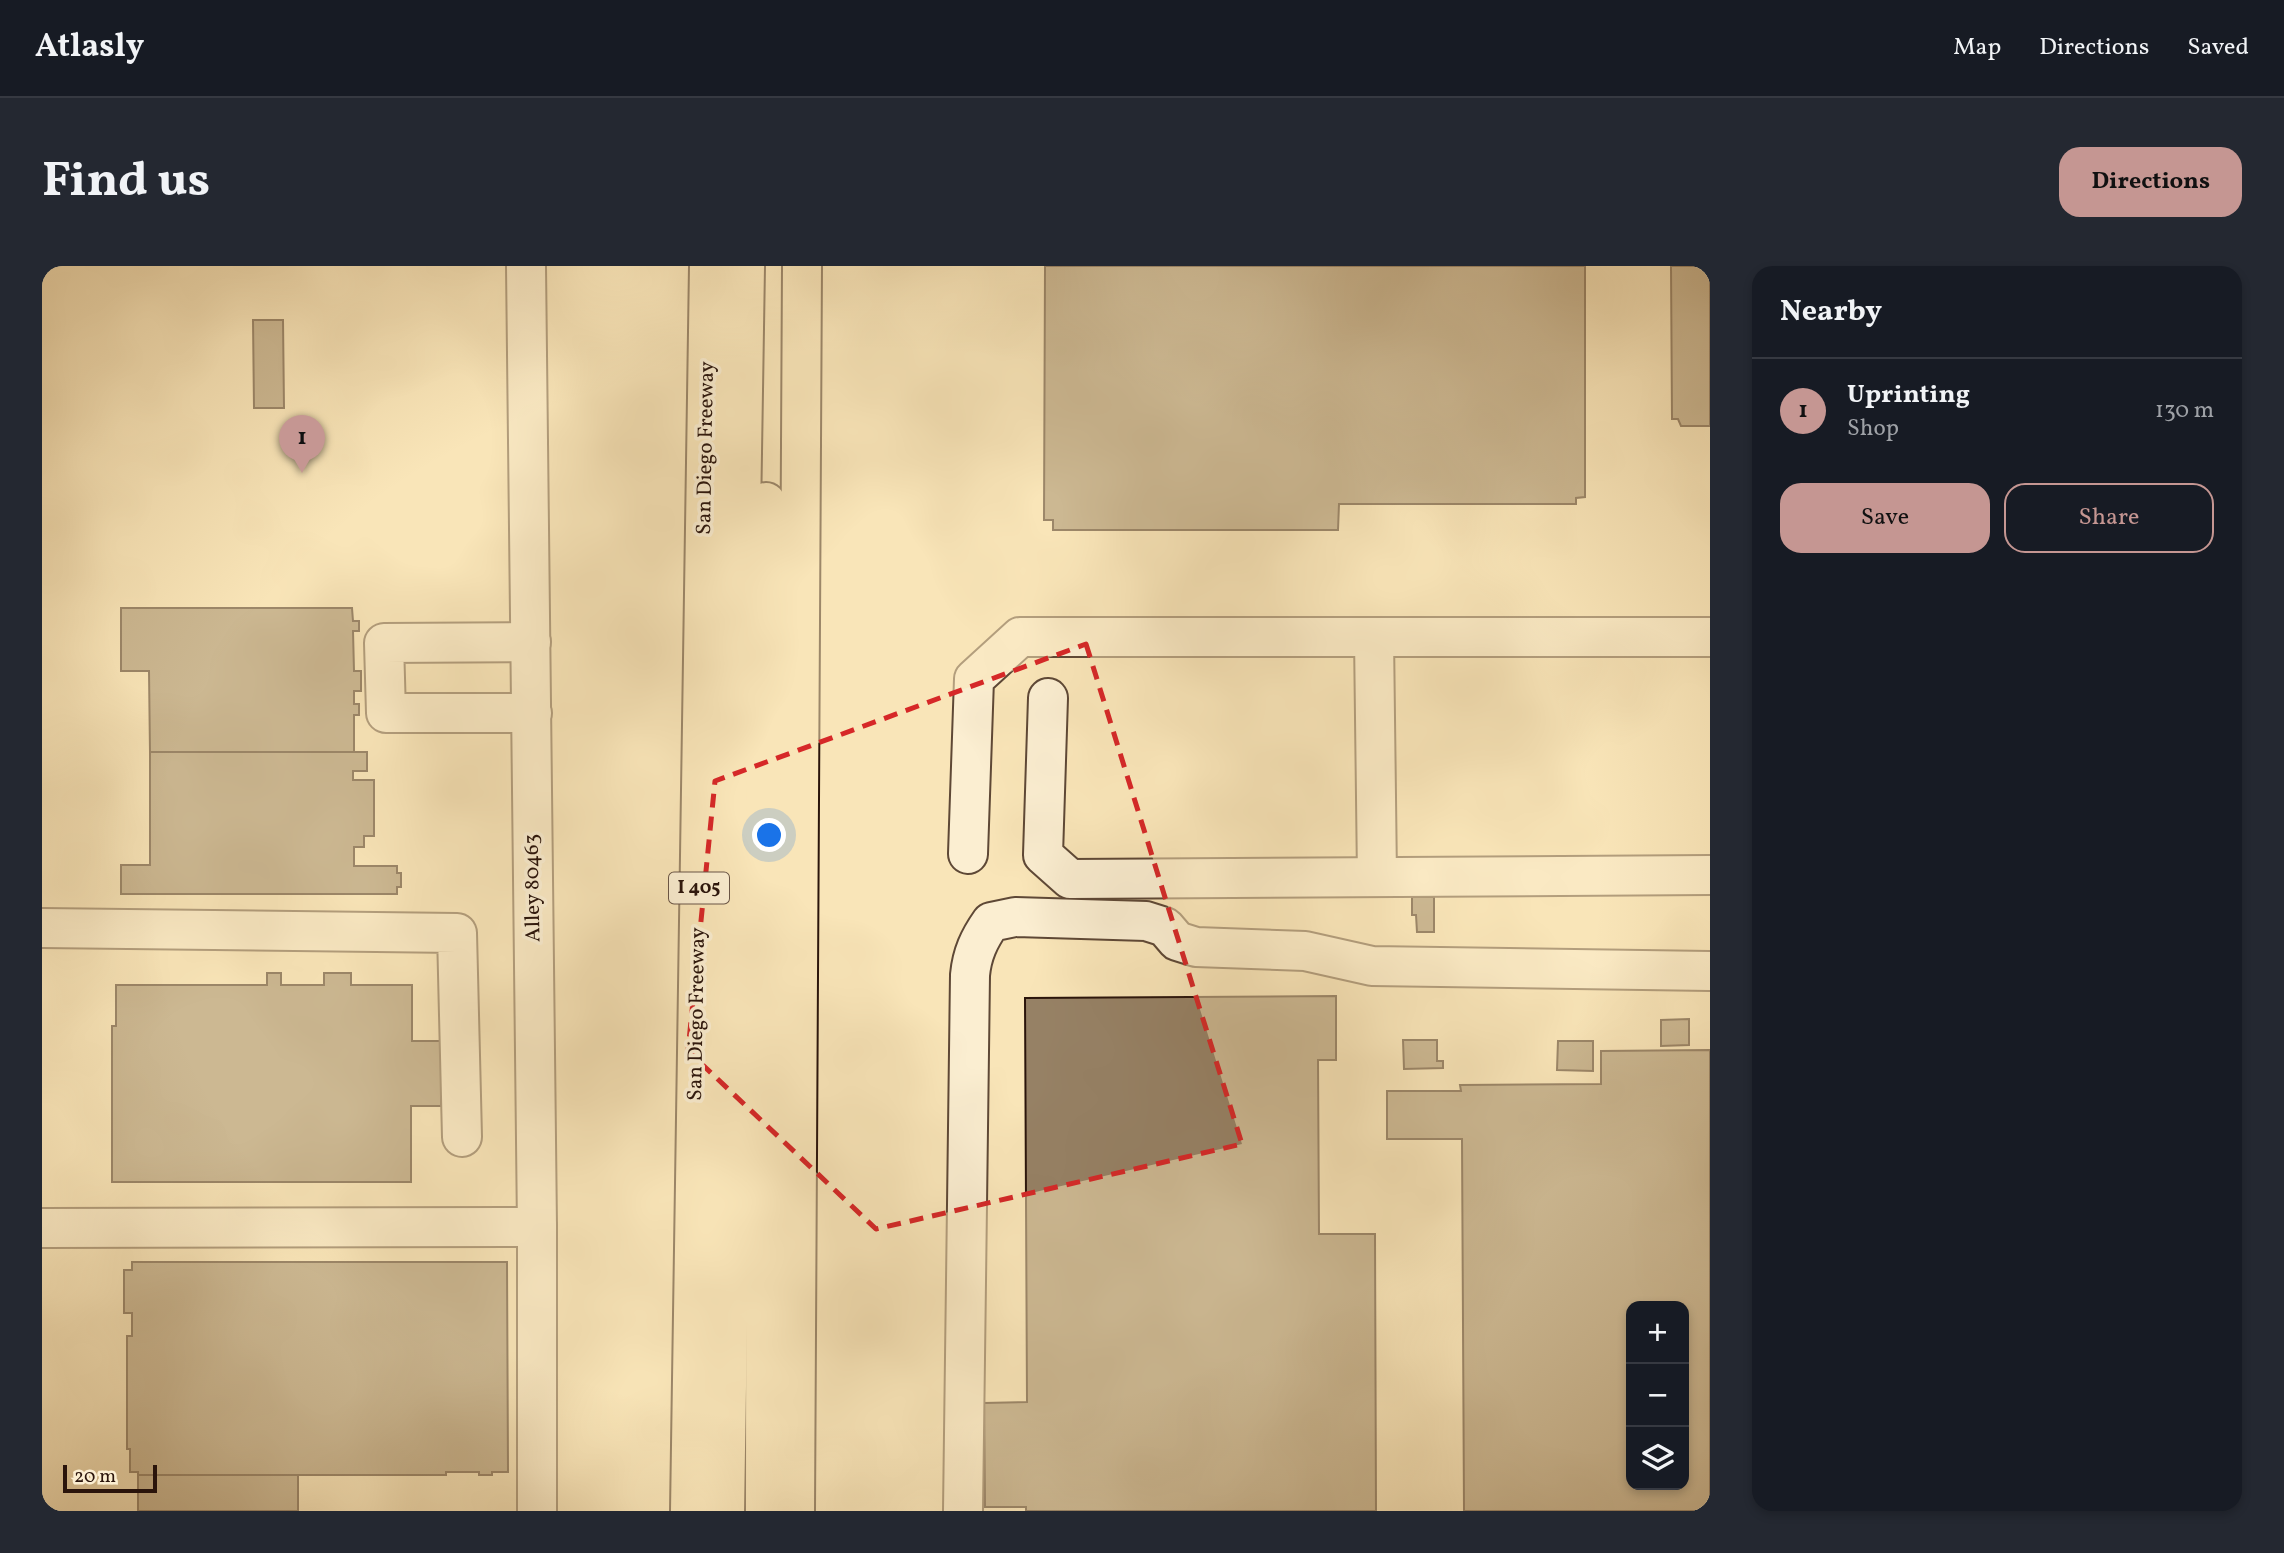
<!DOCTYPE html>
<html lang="en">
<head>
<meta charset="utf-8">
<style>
  :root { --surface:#171b24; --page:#242831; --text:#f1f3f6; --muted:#9ea1a6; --line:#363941; --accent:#c59692 }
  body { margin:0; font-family:Vollkorn,serif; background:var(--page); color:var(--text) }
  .controls { position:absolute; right:21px; bottom:21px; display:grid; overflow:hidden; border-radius:14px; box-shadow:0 4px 10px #0003 }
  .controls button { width:63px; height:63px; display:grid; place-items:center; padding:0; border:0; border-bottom:2px solid var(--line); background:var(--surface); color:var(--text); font:35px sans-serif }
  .scale { position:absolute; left:21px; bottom:18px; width:94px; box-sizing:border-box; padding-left:7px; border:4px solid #2a140b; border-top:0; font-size:19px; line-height:24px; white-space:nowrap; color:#2a140b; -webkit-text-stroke:5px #fbeed1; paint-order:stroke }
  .you { position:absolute; left:728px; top:570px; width:24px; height:24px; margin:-18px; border:5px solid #fff; border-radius:50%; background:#1a73e8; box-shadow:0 0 0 10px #1a73e833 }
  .badge { display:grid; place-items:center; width:46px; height:46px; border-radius:50%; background:var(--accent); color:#111; font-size:23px; font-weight:700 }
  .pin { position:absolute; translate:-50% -58px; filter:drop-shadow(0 2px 4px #0008) }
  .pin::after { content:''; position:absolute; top:37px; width:24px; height:21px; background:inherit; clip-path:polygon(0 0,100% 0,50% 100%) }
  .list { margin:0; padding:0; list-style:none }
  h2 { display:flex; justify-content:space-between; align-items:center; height:91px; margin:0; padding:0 28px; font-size:30px }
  h2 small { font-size:23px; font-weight:400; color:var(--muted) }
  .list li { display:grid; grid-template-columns:46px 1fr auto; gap:21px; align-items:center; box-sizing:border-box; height:105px; padding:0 28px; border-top:2px solid var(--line) }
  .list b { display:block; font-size:26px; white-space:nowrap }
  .list p { margin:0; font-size:23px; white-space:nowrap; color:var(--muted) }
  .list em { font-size:23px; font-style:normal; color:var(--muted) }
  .actions { display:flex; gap:14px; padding:21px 28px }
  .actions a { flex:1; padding:16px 0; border:2px solid var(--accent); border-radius:21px; text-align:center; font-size:24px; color:var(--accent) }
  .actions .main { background:var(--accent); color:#111 }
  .icon { flex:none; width:38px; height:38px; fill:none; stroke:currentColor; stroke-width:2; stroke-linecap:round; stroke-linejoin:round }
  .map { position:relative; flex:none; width:1668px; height:1245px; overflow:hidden; border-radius:21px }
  header { display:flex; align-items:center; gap:42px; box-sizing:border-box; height:98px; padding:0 35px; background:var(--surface); border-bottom:2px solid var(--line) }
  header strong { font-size:33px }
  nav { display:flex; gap:38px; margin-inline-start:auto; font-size:24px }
  .intro { display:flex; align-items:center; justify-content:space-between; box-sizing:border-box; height:168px; padding:0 42px }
  h1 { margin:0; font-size:49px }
  .button { padding:18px 32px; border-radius:21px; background:var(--accent); color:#111; font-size:24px; font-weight:700 }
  main { display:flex; gap:42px; padding:0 42px }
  aside { flex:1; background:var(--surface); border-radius:21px; box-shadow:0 4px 10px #0003 }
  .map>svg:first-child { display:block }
</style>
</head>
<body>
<header>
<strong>Atlasly</strong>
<nav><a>Map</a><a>Directions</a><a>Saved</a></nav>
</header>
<div class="intro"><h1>Find us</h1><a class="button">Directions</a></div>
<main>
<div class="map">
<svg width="1668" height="1245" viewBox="0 0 1668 1245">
  <rect width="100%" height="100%" fill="#f9e5b8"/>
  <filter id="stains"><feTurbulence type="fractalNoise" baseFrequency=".00286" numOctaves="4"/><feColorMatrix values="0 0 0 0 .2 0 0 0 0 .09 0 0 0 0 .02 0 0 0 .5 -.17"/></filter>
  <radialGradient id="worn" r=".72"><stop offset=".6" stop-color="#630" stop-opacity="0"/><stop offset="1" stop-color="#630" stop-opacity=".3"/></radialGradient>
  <!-- building -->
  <g fill="#968165" stroke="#2a140b" stroke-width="2" fill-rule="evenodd">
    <polygon points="1003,0 1543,0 1543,231 1534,232 1534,238 1297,238 1296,264 1011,264 1011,254 1002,254"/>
    <polygon points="1629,0 1668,0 1668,160 1639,160 1636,153 1630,153"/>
    <polygon points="211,54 241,54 242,142 212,142"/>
    <polygon points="79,342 310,342 311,355 317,355 317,365 311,365 312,405 319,405 319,425 312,425 312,438 317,438 317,449 312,449 312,486 108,486 107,405 79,405"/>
    <polygon points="108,486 325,486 325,505 311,505 311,514 332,514 332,570 322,570 322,581 312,581 312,600 355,600 355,607 359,607 359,621 355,621 355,628 79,628 79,599 108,599"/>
    <polygon points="1370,631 1392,631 1392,666 1375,666 1374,649 1370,649"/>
    <polygon points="225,707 239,707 239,719 282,719 282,707 309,707 309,719 370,719 370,775 399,775 399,840 369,840 369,916 70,916 70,760 74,760 74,719 225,719"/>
    <polygon points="1294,730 1294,794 1276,794 1277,968 1333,968 1334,1245 984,1245 984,1241 943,1241 942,1137 985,1136 983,732"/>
    <polygon points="1647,753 1647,779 1619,780 1619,754"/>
    <polygon points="1361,774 1395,774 1395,795 1401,795 1401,802 1362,803"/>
    <polygon points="1516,775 1551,775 1551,805 1515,804"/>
    <path d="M1668,784V1245H1422L1420,873H1345V825H1419L1418,819L1559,818V785ZM1589,1040H1642V1219H1589Z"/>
    <polygon points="90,996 465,996 466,1206 450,1206 450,1209 437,1209 437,1206 404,1206 404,1209 96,1209 96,1206 88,1206 88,1183 85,1183 85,1070 90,1070 90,1047 82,1047 82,1004 90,1004"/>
    <rect x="96" y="1209" width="160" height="36"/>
  </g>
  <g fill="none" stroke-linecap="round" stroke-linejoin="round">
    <!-- minor casing -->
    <g stroke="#5e4836" stroke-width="42">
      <g id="minor">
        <polyline points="484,0 495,961 495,1245"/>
        <polyline points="1332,371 1335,611"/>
        <polyline points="489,376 342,377 344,447 490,447"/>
        <polyline points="1006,432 1001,589 1028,613 1668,609"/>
        <polyline points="926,588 932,413 978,371 1668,371"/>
        <polyline points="0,662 415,667 420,871"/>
        <polyline points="0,962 495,961"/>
        <path d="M921,1245L928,709C930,688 937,673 949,656L973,651L1104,655L1123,661L1135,675L1154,681L1263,685L1330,700L1668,705"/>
      </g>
    </g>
    <!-- highway casing -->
    <g stroke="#2a140b" stroke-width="42">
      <g id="highway">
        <polyline points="648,1245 667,0"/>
        <polyline points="683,1245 703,0"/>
        <polyline points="723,1245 724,236"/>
        <polyline points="753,1245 760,0"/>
      </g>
    </g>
    <!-- minor -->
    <use href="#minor" stroke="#fbeed1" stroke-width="38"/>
    <!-- highway -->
    <use href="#highway" stroke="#f9e5b8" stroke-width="38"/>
  </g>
  <!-- marked area -->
  <path d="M0 0H1668V1245H0ZM1044,378L1200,878L834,963L646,785L673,515Z" fill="#f9e5b8" fill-opacity=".55" fill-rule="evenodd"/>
  <path fill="none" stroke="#d62828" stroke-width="5" stroke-dasharray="14 9" stroke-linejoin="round" d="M1044,378L1200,878L834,963L646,785L673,515Z"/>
  <g text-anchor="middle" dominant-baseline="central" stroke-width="7" stroke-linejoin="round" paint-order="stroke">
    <!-- shield labels -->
    <rect fill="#fbeed1" stroke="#695546" stroke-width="2" x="627" y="606.5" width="60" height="31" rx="5"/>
    <g font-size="19" font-weight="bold" fill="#2a140b">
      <text x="657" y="622">I 405</text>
    </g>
    <!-- street labels -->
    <g font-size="21" fill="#2a140b" stroke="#fbeed1">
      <text transform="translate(664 182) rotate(-89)">San Diego Freeway</text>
      <text transform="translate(491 622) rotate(-91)">Alley 80463</text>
      <text transform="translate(655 748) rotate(-89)">San Diego Freeway</text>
    </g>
  </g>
  <rect width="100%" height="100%" filter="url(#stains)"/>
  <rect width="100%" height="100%" fill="url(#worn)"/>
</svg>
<div class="controls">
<button>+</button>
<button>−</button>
<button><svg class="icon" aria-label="layers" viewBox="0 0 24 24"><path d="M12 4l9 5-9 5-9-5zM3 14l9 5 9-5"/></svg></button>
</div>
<div class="scale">20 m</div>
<div class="you"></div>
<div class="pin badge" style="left:260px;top:207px">1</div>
</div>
<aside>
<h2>Nearby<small></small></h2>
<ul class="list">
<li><span class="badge">1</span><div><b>Uprinting</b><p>Shop</p></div><em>130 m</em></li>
</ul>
<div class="actions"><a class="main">Save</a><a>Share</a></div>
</aside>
</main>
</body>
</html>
